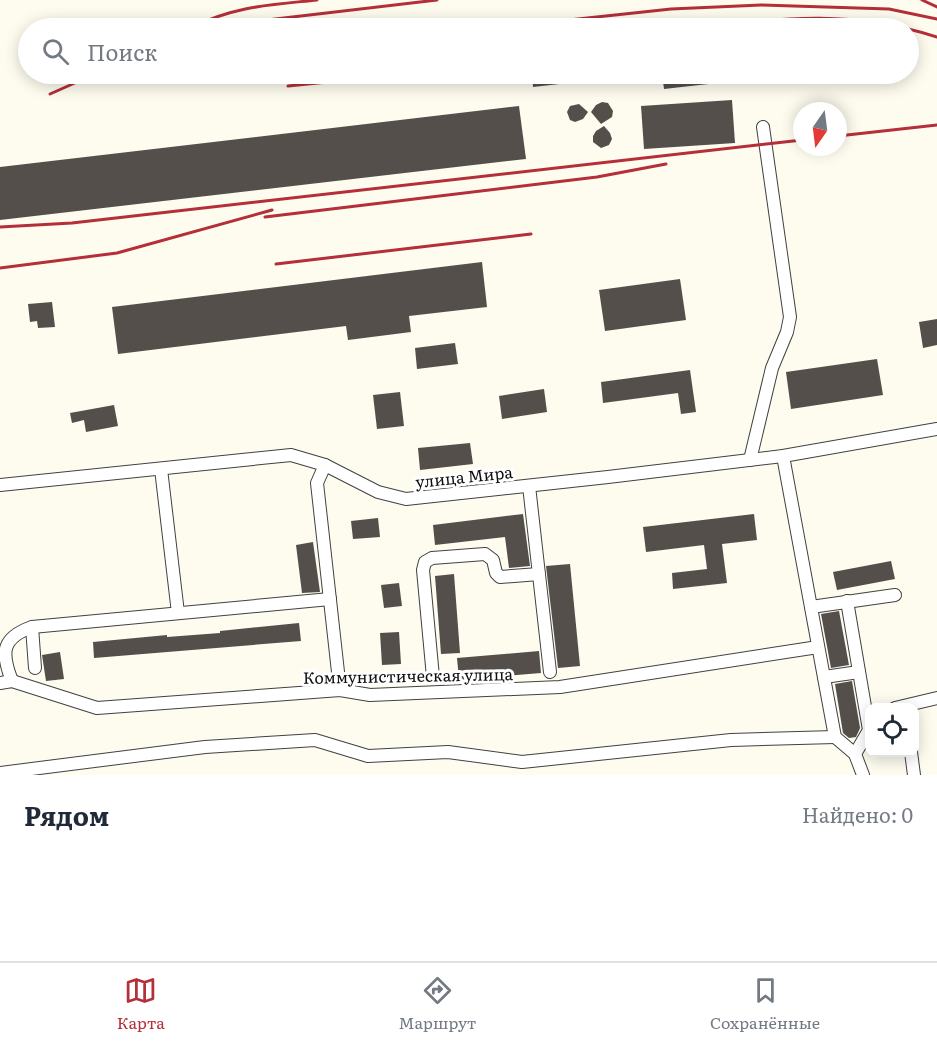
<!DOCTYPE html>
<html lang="ru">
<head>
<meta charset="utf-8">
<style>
  :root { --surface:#fff; --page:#f2f2f3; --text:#1f2937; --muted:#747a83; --line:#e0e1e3; --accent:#b42f38 }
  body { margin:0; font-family:Literata,serif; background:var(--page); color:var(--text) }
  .controls { position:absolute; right:18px; bottom:18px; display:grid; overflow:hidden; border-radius:12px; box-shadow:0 3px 15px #0003 }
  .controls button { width:54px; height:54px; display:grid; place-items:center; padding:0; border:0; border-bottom:2px solid var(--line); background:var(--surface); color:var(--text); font:30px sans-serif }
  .compass { position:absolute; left:793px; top:102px; width:54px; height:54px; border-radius:50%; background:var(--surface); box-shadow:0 3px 15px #0003; rotate:194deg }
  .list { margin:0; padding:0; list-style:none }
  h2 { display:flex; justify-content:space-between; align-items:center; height:78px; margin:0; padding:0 24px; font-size:26px }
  h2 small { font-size:20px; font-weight:400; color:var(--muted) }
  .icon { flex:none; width:33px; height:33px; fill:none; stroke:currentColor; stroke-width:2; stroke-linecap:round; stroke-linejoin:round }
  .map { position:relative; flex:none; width:937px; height:775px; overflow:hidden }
  .search { position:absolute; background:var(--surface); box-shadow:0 3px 15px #0003; left:18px; right:18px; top:18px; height:66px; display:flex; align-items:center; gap:15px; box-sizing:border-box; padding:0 21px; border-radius:33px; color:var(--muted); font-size:22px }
  .sheet { height:186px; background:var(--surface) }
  nav { display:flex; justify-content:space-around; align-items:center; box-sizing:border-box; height:84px; border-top:2px solid var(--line); background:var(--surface); font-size:16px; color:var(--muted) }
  nav a { display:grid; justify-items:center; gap:3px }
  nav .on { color:var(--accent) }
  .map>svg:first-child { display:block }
</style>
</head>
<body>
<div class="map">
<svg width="937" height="775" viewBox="0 0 937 775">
  <rect width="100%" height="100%" fill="#fefbef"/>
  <!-- building -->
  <g fill="#554f4b">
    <polygon points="532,74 612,74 612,78 533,87"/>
    <polygon points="662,74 743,74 744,80 664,89"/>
    <polygon points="732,100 735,143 644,149 641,106"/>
    <polygon points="602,102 608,103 613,111 612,117 601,124 591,112 596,105"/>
    <polygon points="579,104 588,112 583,119 575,122 570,120 567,112 570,106"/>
    <polygon points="519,106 526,159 0,220 0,167"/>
    <polygon points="604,126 610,133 612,139 609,145 601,148 593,142 593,136 596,131"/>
    <polygon points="482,262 487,307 409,316 411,332 348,340 346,326 118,354 112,307"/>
    <polygon points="680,279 686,320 605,331 599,290"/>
    <polygon points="52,302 55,327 38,328 37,321 30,322 28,304"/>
    <polygon points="937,319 937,345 923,348 919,322"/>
    <polygon points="455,343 458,364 417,369 415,348"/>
    <polygon points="877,359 883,395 791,409 786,372"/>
    <polygon points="690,370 696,412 681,414 678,393 603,403 601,382"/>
    <polygon points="544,389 547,412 502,419 499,396"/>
    <polygon points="400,392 404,426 377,429 373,395"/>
    <polygon points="114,405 118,426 86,432 84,420 72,423 70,413"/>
    <polygon points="470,443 473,464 420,470 418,448"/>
    <polygon points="523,514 530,566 509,568 505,537 435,545 433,525"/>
    <polygon points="754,514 757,540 722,544 727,583 673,589 672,573 707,569 704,545 646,552 643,527"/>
    <polygon points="378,518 380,537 353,539 351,521"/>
    <polygon points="313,542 320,592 302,593 296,545"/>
    <polygon points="891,561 895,579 837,590 833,572"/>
    <polygon points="570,564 580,666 558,668 546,566"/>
    <polygon points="454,574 460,653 441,654 435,576"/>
    <polygon points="399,583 402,606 384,608 381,585"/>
    <polygon points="839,611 849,665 831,668 821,614"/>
    <polygon points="299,623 301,641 94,658 93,642 167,635 167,637 220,633 220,631"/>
    <polygon points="399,632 401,664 382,665 380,633"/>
    <polygon points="539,651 541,673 459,680 457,658"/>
    <polygon points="60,652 64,679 46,681 42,655"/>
    <polygon points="852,681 860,728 856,737 849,738 843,733 835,684"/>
  </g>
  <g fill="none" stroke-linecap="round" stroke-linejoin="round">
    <!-- minor casing -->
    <g stroke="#414141" stroke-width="14">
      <g id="minor">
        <polyline points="783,456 835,737 855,754 863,775"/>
        <polyline points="750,460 772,368 787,332 790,317 763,127"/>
        <polyline points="325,465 317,483 340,690"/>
        <polyline points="161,469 178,613"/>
        <polyline points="0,485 291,455 325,465 378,492 406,499 608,477 783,456 937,429"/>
        <polyline points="529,486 550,672"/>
        <polyline points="847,601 869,730 855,754"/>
        <polyline points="811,607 895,595"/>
        <polyline points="32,627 35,668"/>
        <polyline points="433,677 423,570 425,562 432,558 485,554 493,560 496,573 500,577 539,574"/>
        <polyline points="824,677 859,672"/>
        <path d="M12,681C1,653 1,638 32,627L330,599"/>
        <polyline points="0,683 12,681 97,708 340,690 370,695 560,687 818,647"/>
        <polyline points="895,708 937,698"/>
        <polyline points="911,752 914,775"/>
        <polyline points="0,773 205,747 315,740 368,756 448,752 522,762 731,740 835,737"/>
      </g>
    </g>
    <!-- minor -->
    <use href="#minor" stroke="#fff" stroke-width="12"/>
    <!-- rail -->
    <g stroke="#b42f38" stroke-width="3">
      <polyline points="922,0 937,7"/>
      <polyline points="242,23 437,0"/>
      <path d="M190,28C235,6 269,5 317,0"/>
      <polyline points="494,28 671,9 761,5 889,9 937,19"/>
      <polyline points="631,28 703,20"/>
      <path d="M694,28C782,18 850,9 937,37"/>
      <polyline points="288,86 357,79"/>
      <polyline points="50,94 95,74"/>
      <polyline points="838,136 937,125"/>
      <polyline points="265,217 597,177 666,164"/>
      <polyline points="0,227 72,223 802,140"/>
      <polyline points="276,264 531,234"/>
      <polyline points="0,268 117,253 272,210"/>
    </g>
  </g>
  <g text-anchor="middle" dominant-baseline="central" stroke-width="6" stroke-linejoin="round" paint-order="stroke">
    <!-- street labels -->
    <g font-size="16" fill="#0e0e0e" stroke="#fff">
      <text transform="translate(464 476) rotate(-6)">улица Мира</text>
      <text transform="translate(408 675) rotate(-1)">Коммунистическая улица</text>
    </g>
  </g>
</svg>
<div class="controls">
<button><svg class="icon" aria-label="locate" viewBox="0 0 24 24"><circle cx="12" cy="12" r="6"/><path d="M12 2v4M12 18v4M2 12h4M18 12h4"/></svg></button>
</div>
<svg class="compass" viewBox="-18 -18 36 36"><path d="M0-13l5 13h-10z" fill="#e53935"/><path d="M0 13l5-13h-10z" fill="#747a83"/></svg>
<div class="search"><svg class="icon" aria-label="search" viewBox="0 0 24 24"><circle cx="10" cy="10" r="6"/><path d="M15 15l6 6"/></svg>Поиск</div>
</div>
<section class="sheet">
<h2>Рядом<small>Найдено: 0</small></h2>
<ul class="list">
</ul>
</section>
<nav>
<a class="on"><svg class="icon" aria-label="map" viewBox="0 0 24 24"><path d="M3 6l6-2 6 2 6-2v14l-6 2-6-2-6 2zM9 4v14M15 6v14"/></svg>Карта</a>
<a><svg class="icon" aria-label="directions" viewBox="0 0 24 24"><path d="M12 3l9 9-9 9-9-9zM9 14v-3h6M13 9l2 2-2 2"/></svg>Маршрут</a>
<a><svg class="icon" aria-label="saved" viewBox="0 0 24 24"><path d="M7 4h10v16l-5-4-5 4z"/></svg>Сохранённые</a>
</nav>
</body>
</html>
